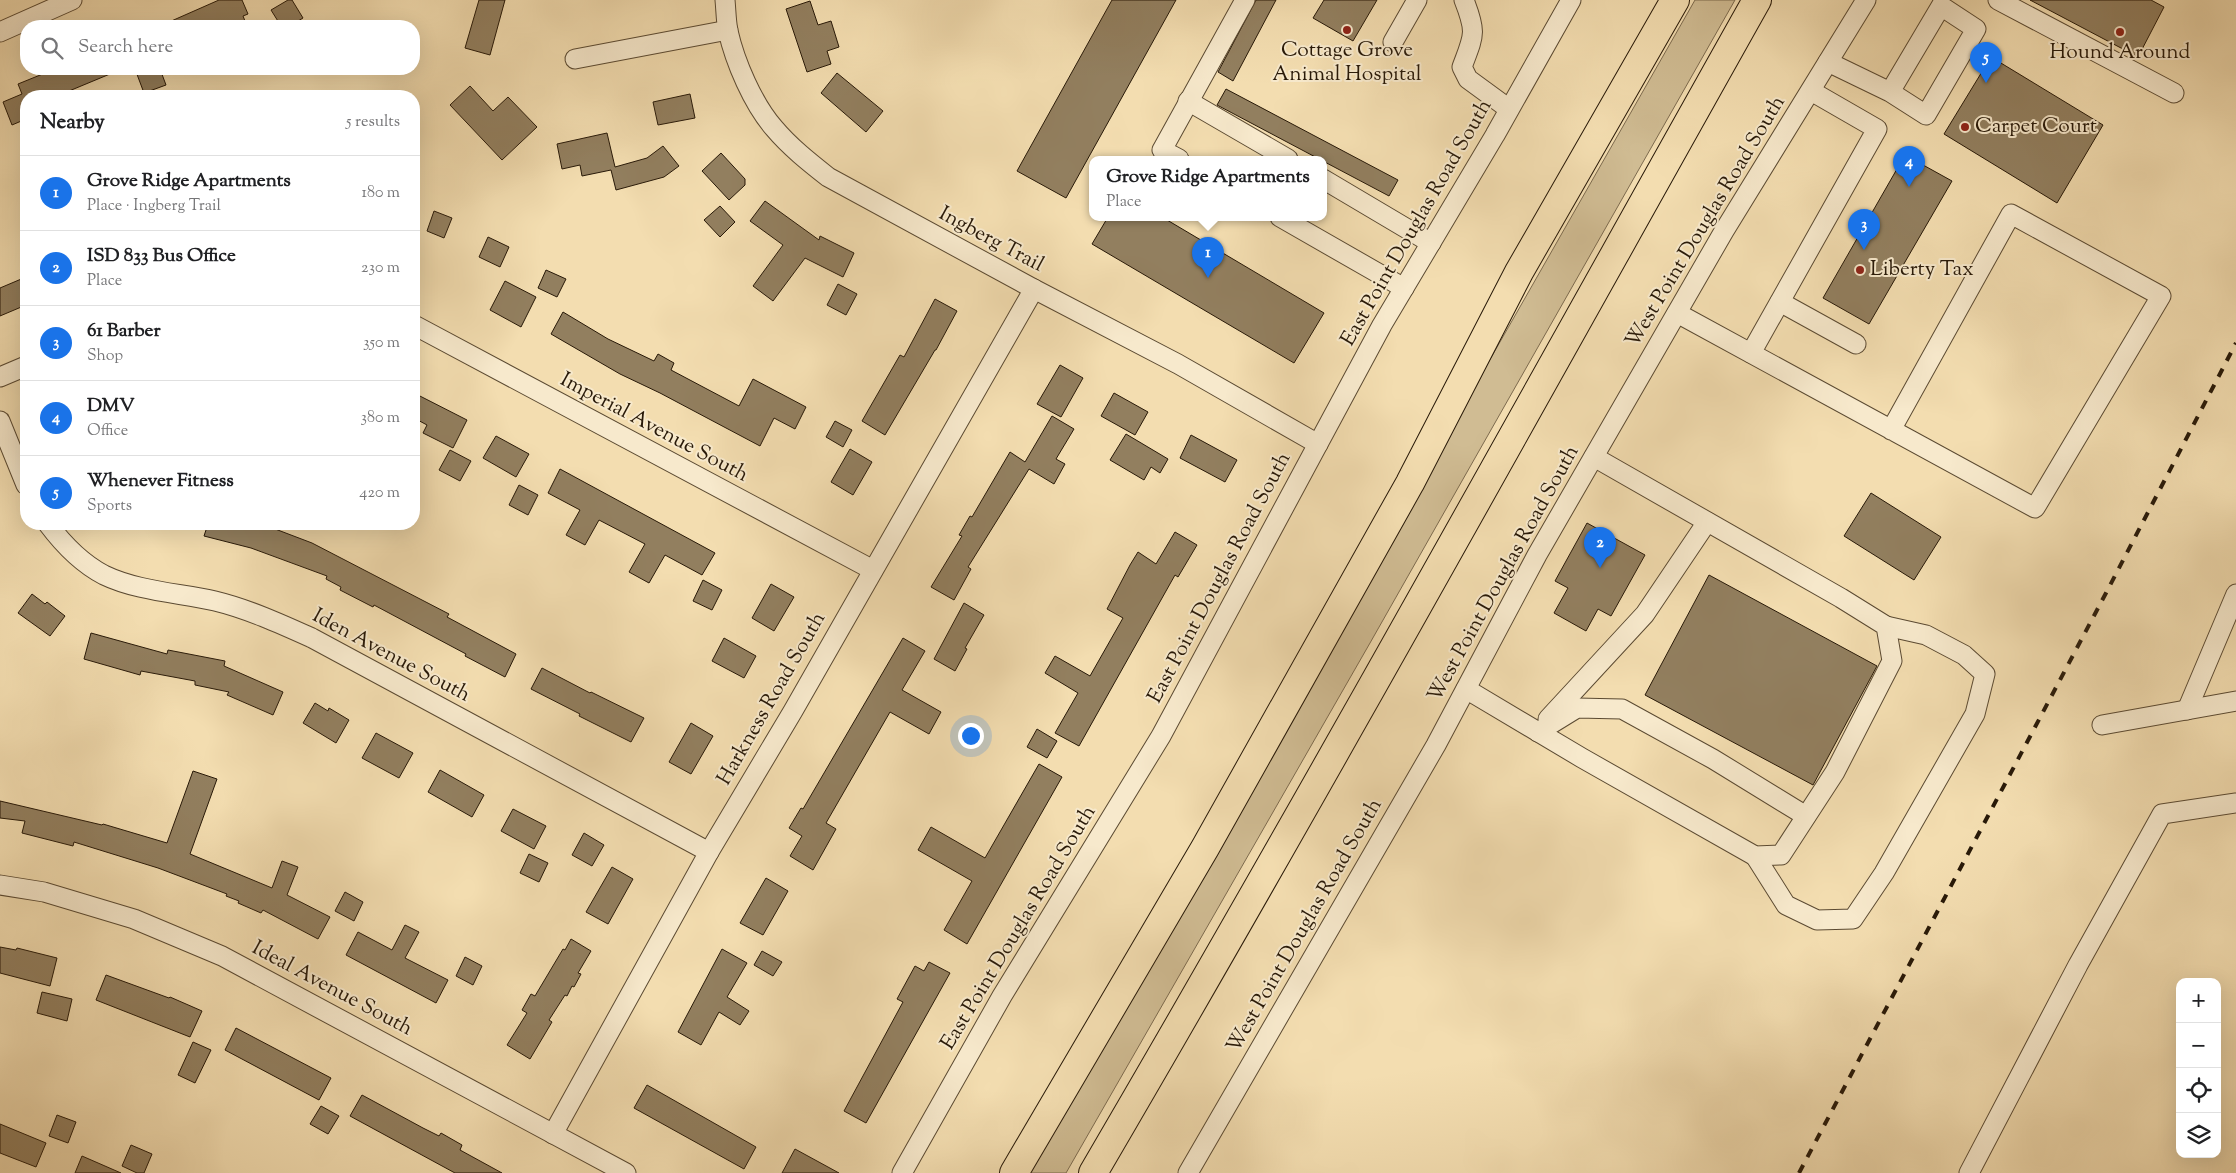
<!DOCTYPE html>
<html lang="en">
<head>
<meta charset="utf-8">
<style>
  :root { --surface:#fff; --page:#f6f6f6; --text:#202124; --muted:#757577; --line:#e0e0e0; --accent:#1a73e8 }
  body { margin:0; font-family:"Sorts Mill Goudy",serif; background:var(--page); color:var(--text) }
  .controls { position:absolute; right:15px; bottom:15px; display:grid; overflow:hidden; border-radius:10px; box-shadow:0 5px 20px #0002 }
  .controls button { width:45px; height:45px; display:grid; place-items:center; padding:0; border:0; border-bottom:1px solid var(--line); background:var(--surface); color:var(--text); font:25px sans-serif }
  .you { position:absolute; left:970px; top:735px; width:18px; height:18px; margin:-12px; border:4px solid #fff; border-radius:50%; background:#1a73e8; box-shadow:0 0 0 8px #1a73e833 }
  .badge { display:grid; place-items:center; width:32px; height:32px; border-radius:50%; background:var(--accent); color:#fff; font-size:16px; font-weight:700 }
  .pin { position:absolute; translate:-50% -41px; filter:drop-shadow(0 1px 2px #0008) }
  .pin::after { content:''; position:absolute; top:26px; width:18px; height:15px; background:inherit; clip-path:polygon(0 0,100% 0,50% 100%) }
  .popup { position:absolute; left:1089px; top:156px; width:238px; height:65px; box-sizing:border-box; display:grid; place-content:center; border-radius:10px; background:var(--surface); filter:drop-shadow(0 1px 4px #0005); font-size:16px; white-space:nowrap; color:var(--muted) }
  .popup b { font-size:19px; color:var(--text) }
  .popup::after { content:''; position:absolute; left:50%; top:100%; margin-left:-10px; border:10px solid transparent; border-top-color:var(--surface) }
  .list { margin:0; padding:0; list-style:none }
  h2 { display:flex; justify-content:space-between; align-items:center; height:65px; margin:0; padding:0 20px; font-size:21px }
  h2 small { font-size:16px; font-weight:400; color:var(--muted) }
  .list li { display:grid; grid-template-columns:32px 1fr auto; gap:15px; align-items:center; box-sizing:border-box; height:75px; padding:0 20px; border-top:1px solid var(--line) }
  .list b { display:block; font-size:19px; white-space:nowrap }
  .list p { margin:0; font-size:16px; white-space:nowrap; color:var(--muted) }
  .list em { font-size:16px; font-style:normal; color:var(--muted) }
  .icon { flex:none; width:28px; height:28px; fill:none; stroke:currentColor; stroke-width:2; stroke-linecap:round; stroke-linejoin:round }
  .map { position:relative; flex:none; width:2236px; height:1173px; overflow:hidden }
  .search { position:absolute; background:var(--surface); box-shadow:0 5px 20px #0002; left:20px; top:20px; width:400px; height:55px; display:flex; align-items:center; gap:12px; box-sizing:border-box; padding:0 18px; border-radius:20px; color:var(--muted); font-size:19px }
  .panel { position:absolute; background:var(--surface); box-shadow:0 5px 20px #0002; left:20px; top:90px; width:400px; height:440px; border-radius:20px }
  .map>svg:first-child { display:block }
</style>
</head>
<body>
<div class="map">
<svg width="2236" height="1173" viewBox="0 0 2236 1173">
  <rect width="100%" height="100%" fill="#f3ddb0"/>
  <filter id="stains"><feTurbulence type="fractalNoise" baseFrequency=".004" numOctaves="4"/><feColorMatrix values="0 0 0 0 .2 0 0 0 0 .09 0 0 0 0 .02 0 0 0 .5 -.17"/></filter>
  <radialGradient id="worn" r=".72"><stop offset=".6" stop-color="#630" stop-opacity="0"/><stop offset="1" stop-color="#630" stop-opacity=".3"/></radialGradient>
  <!-- green -->
  <polygon fill="#d0bc93" stroke="#7c6a4e" points="1695,0 1735,0 1370,643 1066,1173 1026,1173"/>
  <!-- building -->
  <g fill="#927f5f" stroke="#281908">
    <polygon points="219,0 242,0 248,14 243,16 247,26 160,26"/>
    <polygon points="288,0 292,0 303,18 290,26 281,26 271,10"/>
    <polygon points="479,0 505,0 490,55 465,48"/>
    <polygon points="1112,0 1176,0 1066,198 1017,171"/>
    <polygon points="1256,0 1276,0 1233,81 1218,72"/>
    <polygon points="1324,0 1377,0 1353,41 1313,18"/>
    <polygon points="2030,0 2151,0 2164,7 2138,57"/>
    <polygon points="810,1 818,25 831,21 839,47 827,51 831,64 807,72 786,9"/>
    <polygon points="1991,57 2103,125 2057,203 1944,134"/>
    <polygon points="55,69 122,69 57,96 26,96 26,119 12,125 3,102 22,94 18,84"/>
    <polygon points="135,69 160,69 166,85 144,93"/>
    <polygon points="837,73 883,111 866,132 821,93"/>
    <polygon points="470,86 493,111 508,97 537,127 502,160 450,105"/>
    <polygon points="1226,89 1398,180 1389,196 1217,105"/>
    <polygon points="690,94 695,118 658,125 653,102"/>
    <polygon points="607,133 615,167 647,158 663,146 679,166 664,177 616,190 611,170 582,176 580,165 562,169 557,144"/>
    <polygon points="721,153 745,179 745,185 729,200 702,171"/>
    <polygon points="1905,155 1952,181 1869,324 1823,298"/>
    <polygon points="765,201 819,240 820,236 854,253 843,277 805,258 773,301 753,286 783,245 750,221"/>
    <polygon points="720,206 735,222 720,237 704,220"/>
    <polygon points="434,211 452,218 444,238 427,231"/>
    <polygon points="1108,217 1162,217 1324,313 1294,363 1092,244"/>
    <polygon points="488,237 509,247 500,267 479,257"/>
    <polygon points="546,270 566,279 557,297 538,288"/>
    <polygon points="26,277 26,305 0,316 0,288"/>
    <polygon points="505,281 536,297 521,327 490,310"/>
    <polygon points="838,284 857,294 846,315 827,305"/>
    <polygon points="935,299 957,311 936,350 935,350 885,435 862,421 900,355 904,357"/>
    <polygon points="563,312 608,339 654,361 658,354 674,363 671,370 739,406 753,379 806,407 795,429 774,418 760,446 660,393 620,374 551,334"/>
    <polygon points="1060,365 1083,378 1061,417 1037,404"/>
    <polygon points="414,393 467,420 453,448 423,433 427,425 414,418"/>
    <polygon points="1114,393 1148,412 1135,435 1101,416"/>
    <polygon points="1052,416 1074,429 1056,459 1065,464 1054,484 1029,469 968,567 971,569 954,600 931,587 962,536 959,535 970,516 972,517 1010,452 1025,462"/>
    <polygon points="835,421 852,430 843,447 826,437"/>
    <polygon points="1126,434 1168,459 1160,473 1151,467 1144,480 1110,460"/>
    <polygon points="1191,435 1237,460 1225,482 1180,458"/>
    <polygon points="496,436 529,454 516,477 483,458"/>
    <polygon points="850,449 872,462 853,495 831,482"/>
    <polygon points="450,450 471,461 460,481 439,470"/>
    <polygon points="560,469 715,553 702,575 665,555 649,583 629,572 645,544 599,520 585,545 566,535 580,510 548,493"/>
    <polygon points="519,485 538,495 528,515 509,505"/>
    <polygon points="1871,493 1941,537 1914,580 1844,536"/>
    <polygon points="1587,523 1645,555 1611,616 1598,609 1586,631 1554,613 1568,588 1555,581"/>
    <polygon points="208,524 262,524 312,543 449,614 447,617 516,654 505,677 465,656 466,654 374,605 373,607 340,590 341,587 326,579 327,576 251,548 204,536"/>
    <polygon points="1175,532 1197,545 1178,577 1175,575 1079,746 1055,733 1078,693 1045,673 1055,656 1090,676 1123,618 1107,609 1130,565 1138,552 1156,564"/>
    <polygon points="1709,575 1877,666 1813,785 1645,695"/>
    <polygon points="703,580 722,590 712,610 693,601"/>
    <polygon points="771,584 794,597 774,631 752,618"/>
    <polygon points="32,594 45,604 47,602 65,616 50,636 18,613"/>
    <polygon points="964,603 984,615 965,648 967,649 955,671 934,659"/>
    <polygon points="91,633 167,654 168,650 225,661 224,666 283,692 273,715 227,695 229,692 195,685 195,681 141,671 140,675 84,659"/>
    <polygon points="724,638 756,656 744,678 712,661"/>
    <polygon points="903,638 925,651 902,690 941,712 929,734 890,712 826,823 836,829 813,870 790,856 802,836 789,828 801,808 803,809"/>
    <polygon points="542,668 590,693 591,692 644,718 631,742 579,716 580,714 531,689"/>
    <polygon points="315,703 328,711 329,708 349,720 336,743 303,723"/>
    <polygon points="691,723 713,736 691,774 669,762"/>
    <polygon points="1037,729 1057,741 1047,758 1027,747"/>
    <polygon points="376,733 413,753 399,778 362,758"/>
    <polygon points="1039,764 1062,777 967,944 944,930 972,881 918,850 931,827 985,858"/>
    <polygon points="440,770 484,795 472,817 428,792"/>
    <polygon points="193,771 217,779 190,854 272,888 282,861 298,867 287,895 330,917 318,939 263,910 261,913 238,903 239,901 226,896 227,894 158,868 74,842 73,846 22,833 25,821 0,818 0,801 102,825 103,824 167,843"/>
    <polygon points="513,809 546,826 534,849 501,831"/>
    <polygon points="584,833 604,845 592,866 572,855"/>
    <polygon points="529,854 548,863 539,882 520,873"/>
    <polygon points="612,867 633,879 608,924 586,912"/>
    <polygon points="766,878 788,891 763,935 740,923"/>
    <polygon points="345,892 363,902 354,921 335,911"/>
    <polygon points="405,925 419,932 405,958 448,980 436,1003 346,955 358,932 392,950"/>
    <polygon points="571,939 591,951 578,973 581,974 574,987 572,986 567,996 565,995 549,1020 552,1022 530,1059 507,1045 527,1013 522,1010 531,994 535,996 563,949 565,950"/>
    <polygon points="0,947 16,950 17,948 57,958 50,986 0,973"/>
    <polygon points="722,949 747,963 727,997 749,1011 740,1025 719,1012 701,1045 678,1032"/>
    <polygon points="762,951 782,962 773,976 754,965"/>
    <polygon points="465,957 482,966 473,985 456,976"/>
    <polygon points="929,962 950,973 866,1123 844,1111 903,1002 897,999 915,966 924,971"/>
    <polygon points="106,975 169,998 170,997 202,1011 190,1037 96,1000"/>
    <polygon points="42,992 72,999 67,1021 37,1013"/>
    <polygon points="236,1028 331,1078 319,1100 225,1050"/>
    <polygon points="193,1042 211,1050 195,1083 178,1075"/>
    <polygon points="647,1085 756,1147 744,1169 634,1108"/>
    <polygon points="362,1095 423,1128 439,1136 441,1133 462,1145 460,1150 502,1173 455,1173 350,1116"/>
    <polygon points="321,1106 339,1116 328,1134 310,1124"/>
    <polygon points="57,1115 76,1122 68,1143 49,1136"/>
    <polygon points="0,1124 46,1143 36,1167 0,1153"/>
    <polygon points="131,1145 152,1154 144,1173 137,1173 122,1166"/>
    <polygon points="795,1149 839,1173 782,1173"/>
    <polygon points="82,1156 121,1173 75,1173"/>
  </g>
  <g fill="none" stroke-linecap="round" stroke-linejoin="round">
    <!-- minor casing -->
    <g stroke="#5b4a32" stroke-width="21">
      <g id="minor">
        <path d="M725,0C726,10 726,21 728,31C735,62 753,104 774,128C790,147 809,162 828,177L1034,289L1178,364L1318,444"/>
        <path d="M1464,0C1477,33 1474,35 1462,67L1468,79L1509,109"/>
        <polyline points="1998,0 2174,93"/>
        <polyline points="0,32 72,0"/>
        <polyline points="1393,42 1417,0"/>
        <polyline points="575,59 728,30"/>
        <polyline points="1828,62 1890,92 1941,6 1976,29 1926,115 1890,92"/>
        <polyline points="1188,101 1288,159"/>
        <polyline points="1179,159 1162,150 1245,0"/>
        <polyline points="1323,179 1431,243"/>
        <polyline points="1280,217 1404,288"/>
        <polyline points="1780,302 1856,344"/>
        <polyline points="1677,313 2035,508 2161,296 2011,214 1891,430"/>
        <polyline points="414,325 873,570"/>
        <polyline points="1751,353 1877,129 1811,91"/>
        <polyline points="0,377 26,366"/>
        <polyline points="0,421 26,485"/>
        <path d="M48,524C63,544 81,563 104,575C137,591 179,593 215,601C248,609 281,624 312,638L709,852"/>
        <polyline points="1466,689 1582,758 1755,856 1781,855 1835,772 1892,661 1886,626 1841,598 1594,457"/>
        <polyline points="2187,710 2236,594"/>
        <polyline points="1548,719 1645,614 1707,522"/>
        <polyline points="2102,725 2236,701"/>
        <polyline points="1538,732 1577,708 1622,709 1713,759 1806,816"/>
        <polyline points="1755,856 1786,905 1817,920 1853,919 1884,873 1975,714 1985,674 1964,655 1926,635 1886,626"/>
        <polyline points="0,885 44,892 134,919 222,956 626,1173"/>
        <polyline points="553,1134 709,852 793,711 1034,289"/>
        <polyline points="902,1173 1002,996 1161,736 1382,325 1495,135 1571,0"/>
        <polyline points="1188,1173 1436,745 1537,555 1724,231 1866,0"/>
        <polyline points="1969,1173 2078,965 2162,814 2236,803"/>
      </g>
    </g>
    <!-- highway casing -->
    <g stroke="#281908" stroke-width="30">
      <g id="highway">
        <polyline points="1014,1173 1205,848 1410,483 1519,272 1675,0"/>
        <path d="M1093,1173C1320,785 1537,392 1757,0"/>
      </g>
    </g>
    <!-- minor -->
    <use href="#minor" stroke="#f7e9cc" stroke-width="19"/>
    <!-- highway -->
    <use href="#highway" stroke="#f3ddb0" stroke-width="28"/>
    <!-- rail -->
    <polyline stroke="#281908" stroke-width="4" stroke-dasharray="9 9" stroke-linecap="butt" points="1799,1173 2106,593 2236,343"/>
  </g>
  <!-- markers -->
  <g fill="#8f2418" stroke="#f7e9cc" stroke-width="2">
    <circle cx="1347" cy="30" r="5"/>
    <circle cx="2120" cy="32" r="5"/>
    <circle cx="1965" cy="127" r="5"/>
    <circle cx="1860" cy="270" r="5"/>
  </g>
  <g text-anchor="middle" dominant-baseline="central" stroke-width="4" stroke-linejoin="round" paint-order="stroke">
    <!-- poi labels -->
    <g font-size="21" fill="#281908" stroke="#f7e9cc">
      <text x="1347" y="51">Cottage Grove<tspan x="1347" dy="24">Animal Hospital</tspan></text>
      <text x="2120" y="53">Hound Around</text>
      <text x="1975" y="127" text-anchor="start">Carpet Court</text>
      <text x="1870" y="270" text-anchor="start">Liberty Tax</text>
    </g>
    <!-- street labels -->
    <g font-size="21" fill="#281908" stroke="#f7e9cc">
      <text transform="translate(1706 222) rotate(-59)">West Point Douglas Road South</text>
      <text transform="translate(1417 223) rotate(-60)">East Point Douglas Road South</text>
      <text transform="translate(991 240) rotate(28)">Ingberg Trail</text>
      <text transform="translate(654 428) rotate(28)">Imperial Avenue South</text>
      <text transform="translate(1504 574) rotate(-61)">West Point Douglas Road South</text>
      <text transform="translate(1220 578) rotate(-62)">East Point Douglas Road South</text>
      <text transform="translate(391 656) rotate(28)">Iden Avenue South</text>
      <text transform="translate(772 699) rotate(-60)">Harkness Road South</text>
      <text transform="translate(1305 926) rotate(-60)">West Point Douglas Road South</text>
      <text transform="translate(1019 928) rotate(-59)">East Point Douglas Road South</text>
      <text transform="translate(332 989) rotate(28)">Ideal Avenue South</text>
    </g>
  </g>
  <rect width="100%" height="100%" filter="url(#stains)"/>
  <rect width="100%" height="100%" fill="url(#worn)"/>
</svg>
<div class="controls">
<button>+</button>
<button>−</button>
<button><svg class="icon" aria-label="locate" viewBox="0 0 24 24"><circle cx="12" cy="12" r="6"/><path d="M12 2v4M12 18v4M2 12h4M18 12h4"/></svg></button>
<button><svg class="icon" aria-label="layers" viewBox="0 0 24 24"><path d="M12 4l9 5-9 5-9-5zM3 14l9 5 9-5"/></svg></button>
</div>
<div class="you"></div>
<div class="pin badge" style="left:1208px;top:278px">1</div>
<div class="popup"><b>Grove Ridge Apartments</b>Place</div>
<div class="pin badge" style="left:1600px;top:568px">2</div>
<div class="pin badge" style="left:1864px;top:250px">3</div>
<div class="pin badge" style="left:1909px;top:187px">4</div>
<div class="pin badge" style="left:1986px;top:83px">5</div>
<div class="search"><svg class="icon" aria-label="search" viewBox="0 0 24 24"><circle cx="10" cy="10" r="6"/><path d="M15 15l6 6"/></svg>Search here</div>
<section class="panel">
<h2>Nearby<small>5 results</small></h2>
<ul class="list">
<li><span class="badge">1</span><div><b>Grove Ridge Apartments</b><p>Place · Ingberg Trail</p></div><em>180 m</em></li>
<li><span class="badge">2</span><div><b>ISD 833 Bus Office</b><p>Place</p></div><em>230 m</em></li>
<li><span class="badge">3</span><div><b>61 Barber</b><p>Shop</p></div><em>350 m</em></li>
<li><span class="badge">4</span><div><b>DMV</b><p>Office</p></div><em>380 m</em></li>
<li><span class="badge">5</span><div><b>Whenever Fitness</b><p>Sports</p></div><em>420 m</em></li>
</ul>
</section>
</div>
</body>
</html>
